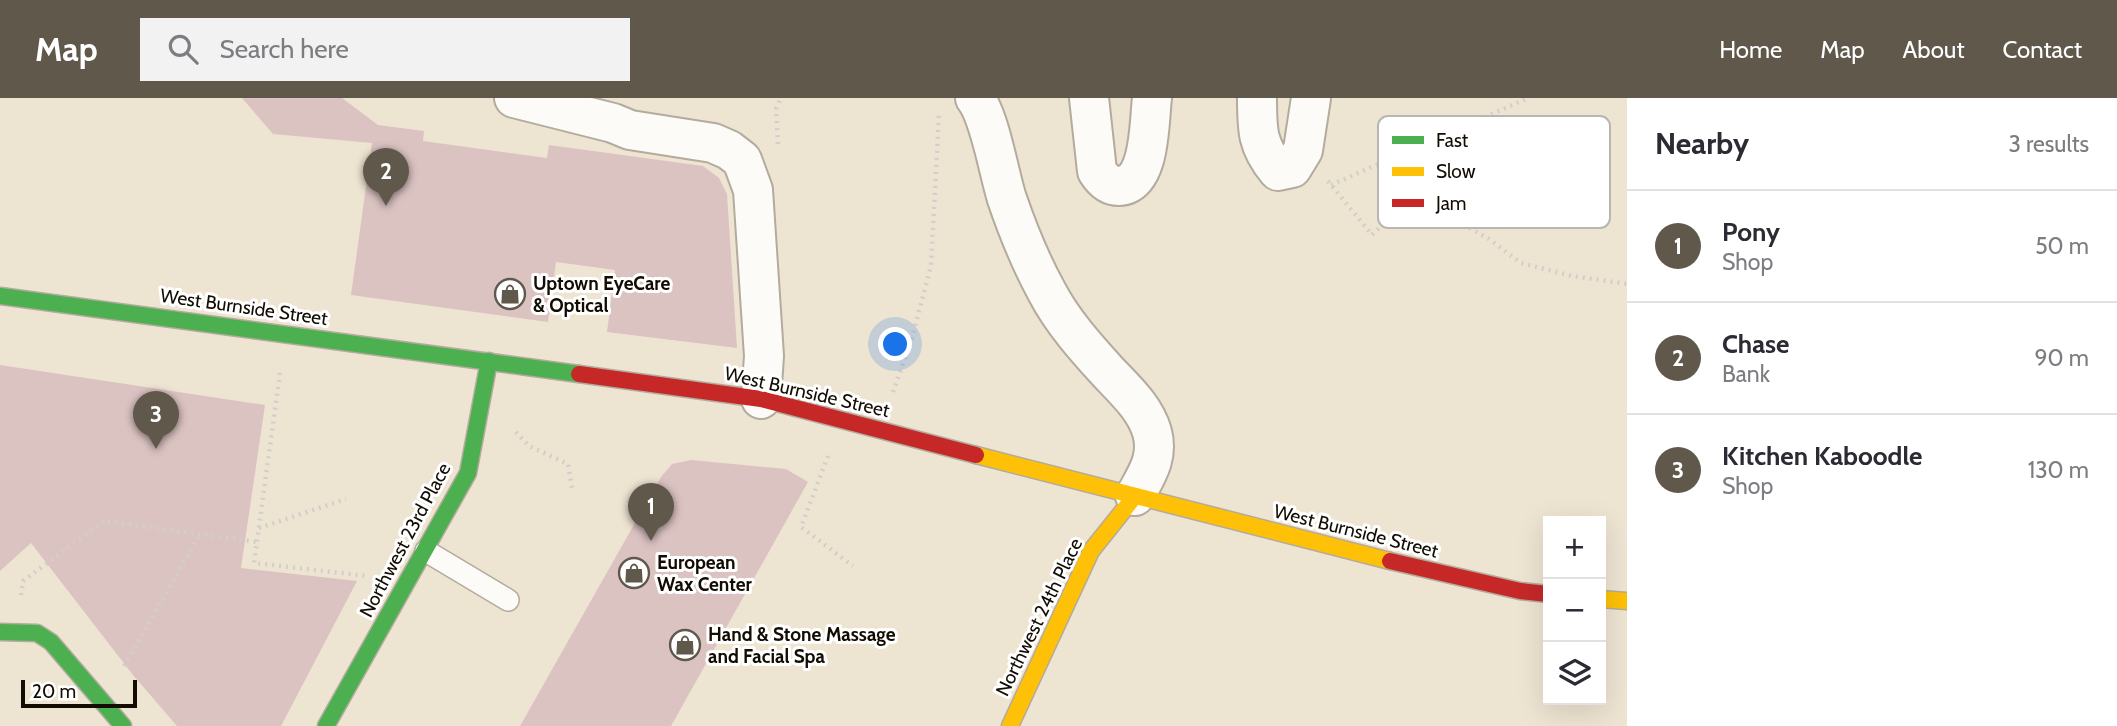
<!DOCTYPE html>
<html lang="en">
<head>
<meta charset="utf-8">
<style>
  :root { --surface:#fff; --page:#f2f2f3; --text:#2b2b33; --muted:#7c7c81; --line:#e1e1e2; --accent:#5f584b }
  body { margin:0; font-family:Cabin,sans-serif; background:var(--page); color:var(--text) }
  .controls { position:absolute; right:21px; bottom:21px; display:grid; overflow:hidden; border-radius:0px; box-shadow:0 7px 28px #0002 }
  .controls button { width:63px; height:63px; display:grid; place-items:center; padding:0; border:0; border-bottom:2px solid var(--line); background:var(--surface); color:var(--text); font:35px sans-serif }
  .scale { position:absolute; left:21px; bottom:18px; width:116px; box-sizing:border-box; padding-left:7px; border:4px solid #120c02; border-top:0; font-size:19px; line-height:24px; white-space:nowrap; color:#120c02; -webkit-text-stroke:5px #fff; paint-order:stroke }
  .you { position:absolute; left:896px; top:247px; width:24px; height:24px; margin:-18px; border:5px solid #fff; border-radius:50%; background:#1a73e8; box-shadow:0 0 0 10px #1a73e833 }
  .badge { display:grid; place-items:center; width:46px; height:46px; border-radius:50%; background:var(--accent); color:#fff; font-size:23px; font-weight:700 }
  .pin { position:absolute; translate:-50% -58px; filter:drop-shadow(0 2px 4px #0008) }
  .pin::after { content:''; position:absolute; top:37px; width:24px; height:21px; background:inherit; clip-path:polygon(0 0,100% 0,50% 100%) }
  .list { margin:0; padding:0; list-style:none }
  h2 { display:flex; justify-content:space-between; align-items:center; height:91px; margin:0; padding:0 28px; font-size:30px }
  h2 small { font-size:23px; font-weight:400; color:var(--muted) }
  .list li { display:grid; grid-template-columns:46px 1fr auto; gap:21px; align-items:center; box-sizing:border-box; height:112px; padding:0 28px; border-top:2px solid var(--line) }
  .list b { display:block; font-size:26px; white-space:nowrap }
  .list p { margin:0; font-size:23px; white-space:nowrap; color:var(--muted) }
  .list em { font-size:23px; font-style:normal; color:var(--muted) }
  .icon { flex:none; width:38px; height:38px; fill:none; stroke:currentColor; stroke-width:2; stroke-linecap:round; stroke-linejoin:round }
  .map { position:relative; flex:none; width:1627px; height:628px; overflow:hidden }
  header { display:flex; align-items:center; gap:42px; box-sizing:border-box; height:98px; padding:0 35px; background:var(--accent); color:#fff }
  header strong { font-size:33px }
  nav { display:flex; gap:38px; margin-inline-start:auto; font-size:24px }
  .search { width:490px; height:63px; background:var(--page); display:flex; align-items:center; gap:18px; box-sizing:border-box; padding:0 24px; border-radius:0px; color:var(--muted); font-size:26px }
  main { display:flex }
  aside { flex:1; background:var(--surface) }
  .map>svg:first-child { display:block }
</style>
</head>
<body>
<header>
<strong>Map</strong>
<div class="search"><svg class="icon" aria-label="search" viewBox="0 0 24 24"><circle cx="10" cy="10" r="6"/><path d="M15 15l6 6"/></svg>Search here</div>
<nav><a>Home</a><a>Map</a><a>About</a><a>Contact</a></nav>
</header>
<main>
<div class="map">
<svg width="1627" height="628" viewBox="0 0 1627 628">
  <rect width="100%" height="100%" fill="#eee4d2"/>
  <!-- building -->
  <g fill="#dbc3c2">
    <polygon points="242,0 342,0 378,27 424,33 423,43 547,60 549,47 703,68 719,80 727,96 737,250 607,234 615,172 556,164 548,224 351,197 372,45 273,36"/>
    <polygon points="0,267 265,307 241,470 357,483 281,628 177,628 133,577 31,445 0,473"/>
    <polygon points="691,362 786,371 808,384 671,628 520,628 661,379 672,366"/>
  </g>
  <g fill="none" stroke-linecap="round" stroke-linejoin="round">
    <!-- lane casing -->
    <g stroke="#b3ab9d" stroke-width="24">
      <polyline id="lane" points="426,453 508,502"/>
    </g>
    <!-- street casing -->
    <g stroke="#b3ab9d" stroke-width="42">
      <g id="street">
        <polyline points="514,0 613,25 630,32 713,45 729,52 742,62 753,92 764,258 761,301"/>
        <path d="M975,0C990,19 999,76 1007,101C1018,133 1031,165 1047,194C1062,223 1086,250 1108,274C1125,292 1145,310 1152,334C1159,359 1147,376 1135,398"/>
        <path d="M1089,0L1097,73C1102,81 1109,88 1119,88C1151,87 1149,23 1152,0"/>
        <path d="M1257,0C1257,32 1257,48 1278,73L1292,70L1303,52L1311,0"/>
      </g>
    </g>
    <!-- fast casing -->
    <g stroke="#b3ab9d" stroke-width="19">
      <g id="fast">
        <polyline points="0,198 579,276"/>
        <polyline points="0,534 37,535 51,544 123,628"/>
        <polyline points="326,628 468,375 489,263"/>
      </g>
    </g>
    <!-- slow casing -->
    <g stroke="#b3ab9d" stroke-width="19">
      <g id="slow">
        <polyline points="976,357 1390,463"/>
        <polyline points="1601,501 1627,503"/>
        <polyline points="1010,628 1091,453 1135,398"/>
      </g>
    </g>
    <!-- jam casing -->
    <g stroke="#b3ab9d" stroke-width="19">
      <g id="jam">
        <polyline points="579,276 761,301 976,357"/>
        <polyline points="1390,463 1520,493 1548,496"/>
      </g>
    </g>
    <!-- path -->
    <g stroke="#d2cfca" stroke-width="4.5" stroke-dasharray="2 5" stroke-linecap="butt">
      <polyline points="778,46 776,11 781,0"/>
      <polyline points="1328,83 1372,137 1387,122 1407,109 1438,112 1489,141 1521,165 1572,178 1627,186"/>
      <polyline points="1331,87 1528,0"/>
      <polyline points="280,275 254,465 367,478"/>
      <polyline points="893,294 912,240 931,168 939,15"/>
      <polyline points="516,334 529,348 568,366 572,390"/>
      <polyline points="828,358 801,429 853,468"/>
      <polyline points="259,430 346,401"/>
      <polyline points="21,497 23,483 104,423 257,444"/>
      <polyline points="124,568 200,436"/>
    </g>
    <!-- lane -->
    <use href="#lane" stroke="#fcfbf8" stroke-width="21"/>
    <!-- street -->
    <use href="#street" stroke="#fcfbf8" stroke-width="38"/>
    <!-- fast -->
    <use href="#fast" stroke="#4caf50" stroke-width="16"/>
    <!-- slow -->
    <use href="#slow" stroke="#ffc107" stroke-width="16"/>
    <!-- jam -->
    <use href="#jam" stroke="#c62828" stroke-width="16"/>
  </g>
  <!-- icons -->
  <defs>
    <g id="shop-ring" transform="scale(1.575)"><circle r="9.5" fill="#fff" stroke="#5f584b" stroke-width="1.5"/><path d="M-5-2.5h2.3a2.7 3.5 0 0 1 5.4 0H5L5.5 6h-11ZM-1.5-2.5h3a1.5 2.3 0 0 0-3 0Z" fill="#5f584b"/></g>
  </defs>
  <g fill-rule="evenodd">
    <use href="#shop-ring" x="510" y="196"/>
    <use href="#shop-ring" x="634" y="475"/>
    <use href="#shop-ring" x="685" y="547"/>
  </g>
  <g text-anchor="middle" dominant-baseline="central" stroke-width="6" stroke-linejoin="round" paint-order="stroke">
    <!-- poi labels -->
    <g font-size="19" font-weight="bold" fill="#120c02" stroke="#fff" text-anchor="start">
      <text x="533" y="185">Uptown EyeCare<tspan x="533" dy="22">&amp; Optical</tspan></text>
      <text x="657" y="464">European<tspan x="657" dy="22">Wax Center</tspan></text>
      <text x="708" y="536">Hand &amp; Stone Massage<tspan x="708" dy="22">and Facial Spa</tspan></text>
    </g>
    <!-- street labels -->
    <g font-size="19" fill="#120c02" stroke="#fff">
      <text transform="translate(244 209) rotate(8)">West Burnside Street</text>
      <text transform="translate(807 294) rotate(13)">West Burnside Street</text>
      <text transform="translate(1356 433) rotate(14)">West Burnside Street</text>
      <text transform="translate(405 442) rotate(-62)">Northwest 23rd Place</text>
      <text transform="translate(1039 519) rotate(-64)">Northwest 24th Place</text>
    </g>
  </g>
  <!-- legend -->
  <rect x="1378" y="18" width="232" height="112" rx="10" fill="#fff" stroke="#b8b6b3" stroke-width="2"/>
  <rect x="1392" y="38" width="32" height="8" fill="#4caf50"/>
  <rect x="1392" y="69" width="32" height="9" fill="#ffc107"/>
  <rect x="1392" y="101" width="32" height="8" fill="#c62828"/>
  <g font-size="19" fill="#120c02">
    <text x="1436" y="49">Fast</text>
    <text x="1436" y="80">Slow</text>
    <text x="1436" y="112">Jam</text>
  </g>
</svg>
<div class="controls">
<button>+</button>
<button>−</button>
<button><svg class="icon" aria-label="layers" viewBox="0 0 24 24"><path d="M12 4l9 5-9 5-9-5zM3 14l9 5 9-5"/></svg></button>
</div>
<div class="scale">20 m</div>
<div class="you"></div>
<div class="pin badge" style="left:651px;top:443px">1</div>
<div class="pin badge" style="left:386px;top:108px">2</div>
<div class="pin badge" style="left:156px;top:351px">3</div>
</div>
<aside>
<h2>Nearby<small>3 results</small></h2>
<ul class="list">
<li><span class="badge">1</span><div><b>Pony</b><p>Shop</p></div><em>50 m</em></li>
<li><span class="badge">2</span><div><b>Chase</b><p>Bank</p></div><em>90 m</em></li>
<li><span class="badge">3</span><div><b>Kitchen Kaboodle</b><p>Shop</p></div><em>130 m</em></li>
</ul>
</aside>
</main>
</body>
</html>
